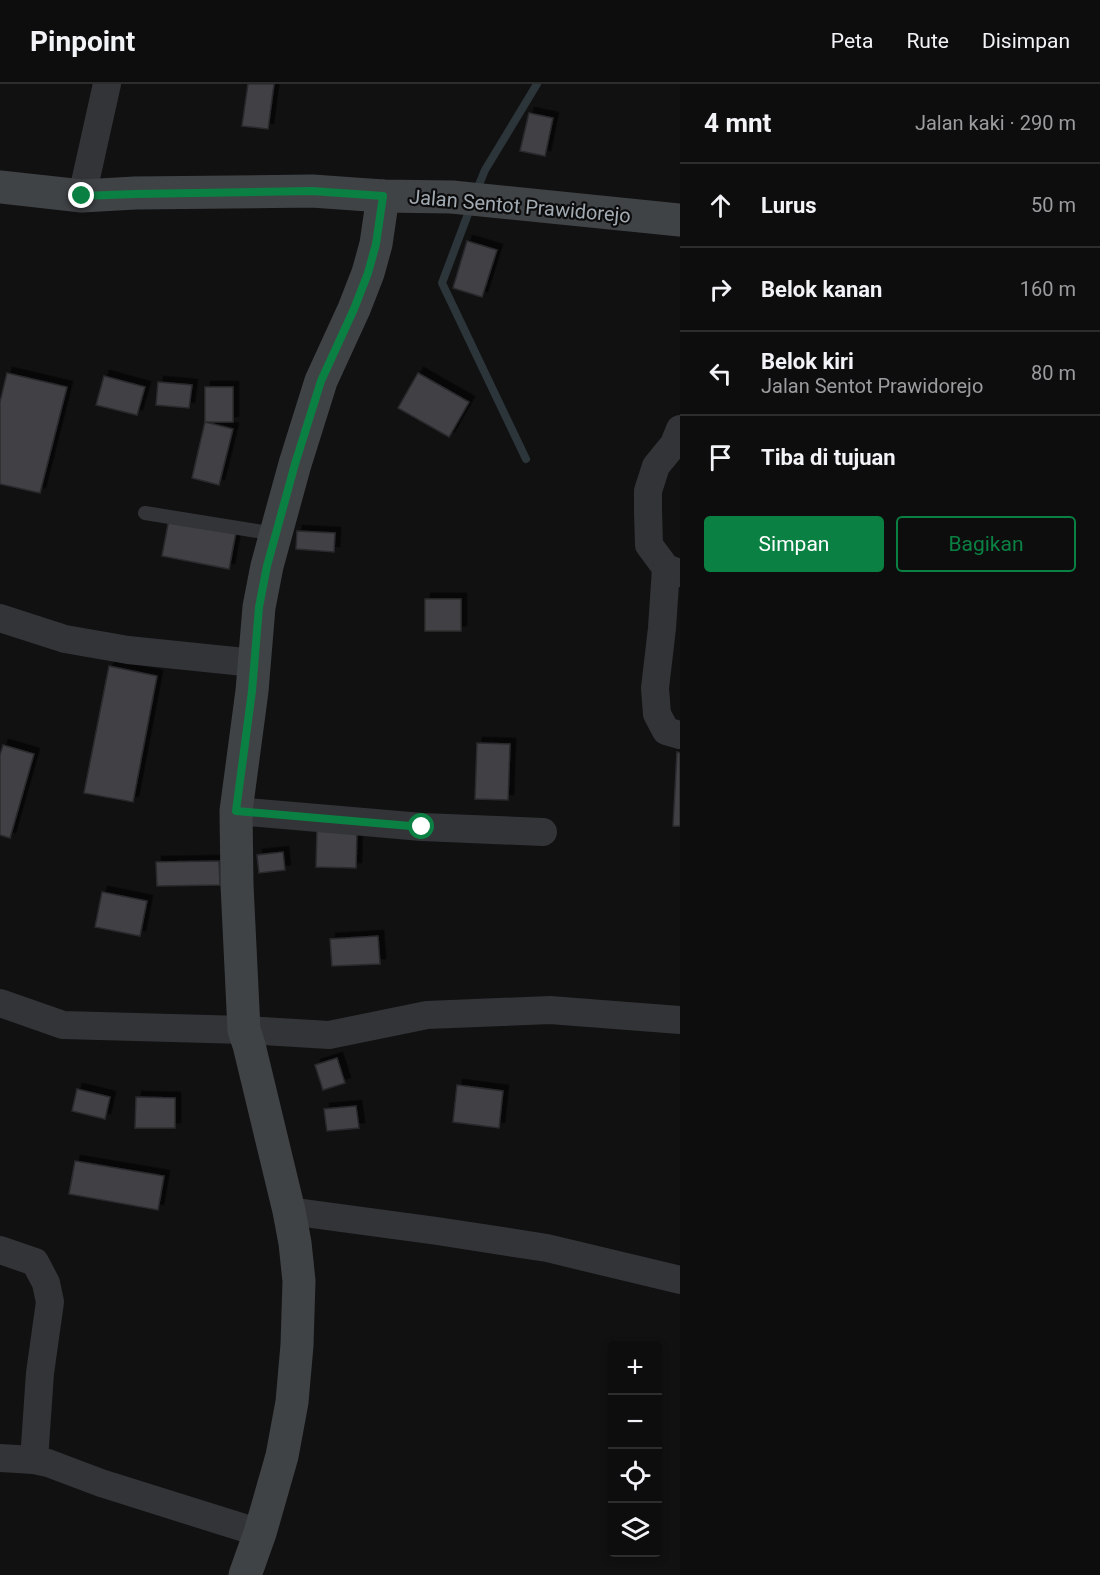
<!DOCTYPE html>
<html lang="id">
<head>
<meta charset="utf-8">
<style>
  :root { --surface:#0d0d0e; --page:#1b1b1c; --text:#f1f3f6; --muted:#9a9c9e; --line:#2d2d2e; --accent:#0b8043 }
  body { margin:0; font-family:Roboto,sans-serif; background:var(--page); color:var(--text) }
  .controls { position:absolute; right:18px; bottom:18px; display:grid; overflow:hidden; border-radius:6px; box-shadow:0 3px 9px #0003 }
  .controls button { width:54px; height:54px; display:grid; place-items:center; padding:0; border:0; border-bottom:2px solid var(--line); background:var(--surface); color:var(--text); font:30px sans-serif }
  .stop { position:absolute; width:18px; height:18px; margin:-14px; border:4px solid #0b8043; border-radius:50%; background:#fff }
  .stop.end { background:#0b8043; border-color:#fff; box-shadow:0 2px 6px #0008 }
  .list { margin:0; padding:0; list-style:none }
  h2 { display:flex; justify-content:space-between; align-items:center; height:78px; margin:0; padding:0 24px; font-size:26px }
  h2 small { font-size:20px; font-weight:400; color:var(--muted) }
  .list li { display:grid; grid-template-columns:39px 1fr auto; gap:18px; align-items:center; box-sizing:border-box; height:84px; padding:0 24px; border-top:2px solid var(--line) }
  .list b { display:block; font-size:22px; white-space:nowrap }
  .list p { margin:0; font-size:20px; white-space:nowrap; color:var(--muted) }
  .list em { font-size:20px; font-style:normal; color:var(--muted) }
  .actions { display:flex; gap:12px; padding:18px 24px }
  .actions a { flex:1; padding:14px 0; border:2px solid var(--accent); border-radius:6px; text-align:center; font-size:21px; color:var(--accent) }
  .actions .main { background:var(--accent); color:#fff }
  .icon { flex:none; width:33px; height:33px; fill:none; stroke:currentColor; stroke-width:2; stroke-linecap:round; stroke-linejoin:round }
  .map { position:relative; flex:none; width:680px; height:1491px; overflow:hidden }
  header { display:flex; align-items:center; gap:36px; box-sizing:border-box; height:84px; padding:0 30px; background:var(--surface); border-bottom:2px solid var(--line) }
  header strong { font-size:28px }
  nav { display:flex; gap:33px; margin-inline-start:auto; font-size:21px }
  main { display:flex }
  aside { flex:1; background:var(--surface) }
  .map>svg:first-child { display:block }
</style>
</head>
<body>
<header>
<strong>Pinpoint</strong>
<nav><a>Peta</a><a>Rute</a><a>Disimpan</a></nav>
</header>
<main>
<div class="map">
<svg width="680" height="1491" viewBox="0 0 680 1491">
  <defs>
    <filter id="shadow"><feDropShadow dx="5.5" dy="-5.5" stdDeviation="0" flood-color="#0009"/></filter>
  </defs>
  <rect width="100%" height="100%" fill="#111112"/>
  <g fill="none" stroke-linecap="round" stroke-linejoin="round">
    <!-- stream -->
    <g stroke="#2b353a" stroke-width="8">
      <polyline points="476,108 485,86 537,0"/>
      <polyline points="471,122 442,199 526,375"/>
    </g>
  </g>
  <!-- building -->
  <g fill="#404145" stroke="#2b2b2e" stroke-width="1.5" filter="url(#shadow)">
    <polygon points="248,0 274,0 268,45 242,42"/>
    <polygon points="529,29 553,34 545,72 520,67"/>
    <polygon points="467,157 497,166 482,213 453,204"/>
    <polygon points="7,289 67,303 40,409 0,400 0,318"/>
    <polygon points="418,289 469,318 449,353 398,324"/>
    <polygon points="104,292 145,303 137,331 96,321"/>
    <polygon points="158,298 192,301 189,324 156,321"/>
    <rect x="205" y="303" width="28" height="35"/>
    <polygon points="205,338 233,345 219,401 192,394"/>
    <polygon points="169,435 236,448 229,485 162,472"/>
    <polygon points="297,447 335,449 334,468 296,465"/>
    <rect x="425" y="515" width="36" height="32"/>
    <polygon points="109,582 157,592 133,718 84,709"/>
    <polygon points="477,659 510,660 508,716 475,715"/>
    <polygon points="3,661 34,670 10,754 0,751 0,671"/>
    <polygon points="677,668 680,669 680,742 673,742"/>
    <polygon points="317,745 357,746 356,784 316,783"/>
    <polygon points="283,768 285,786 259,789 257,771"/>
    <polygon points="219,777 220,801 157,802 156,778"/>
    <polygon points="102,808 147,817 140,852 95,843"/>
    <polygon points="378,852 380,880 332,882 330,855"/>
    <polygon points="337,974 345,999 323,1006 315,981"/>
    <polygon points="457,1001 503,1007 499,1044 453,1038"/>
    <polygon points="77,1005 110,1013 105,1035 72,1027"/>
    <polygon points="136,1013 175,1014 175,1044 135,1044"/>
    <polygon points="356,1022 359,1044 327,1047 324,1025"/>
    <polygon points="75,1077 164,1092 158,1126 69,1110"/>
  </g>
  <g fill="none" stroke-linecap="round" stroke-linejoin="round">
    <!-- lane -->
    <polyline stroke="#323437" stroke-width="14" points="145,429 276,450"/>
    <!-- street -->
    <g stroke="#323437" stroke-width="28">
      <polyline points="82,112 107,0"/>
      <polyline points="680,345 674,360 656,382 648,407 648,427 649,461 666,484 680,489"/>
      <polyline points="666,484 662,544 655,604 657,630 666,647 680,651"/>
      <polyline points="0,534 65,555 128,566 254,579"/>
      <polyline points="236,727 422,743 543,748"/>
      <polyline points="0,919 63,941 244,946 329,951 427,931 550,926 680,936"/>
      <polyline points="289,1127 437,1147 547,1164 680,1196"/>
      <polyline points="0,1166 35,1178 46,1199 50,1218 40,1289 34,1376 48,1379 101,1399 260,1449"/>
      <polyline points="0,1374 34,1376"/>
    </g>
    <!-- secondary -->
    <g stroke="#404346" stroke-width="33">
      <polyline points="0,103 82,112 135,109 312,107 383,112 452,113 680,136"/>
      <polyline points="245,1491 260,1449 282,1372 292,1318 297,1261 299,1197 295,1159 289,1127 249,961 244,946 237,801 236,727 252,607 259,523 267,482 295,380 321,297 354,225 368,189 376,160 383,112"/>
    </g>
  </g>
  <g fill="none" stroke-linecap="round" stroke-linejoin="round">
    <!-- route -->
    <polyline stroke="#0b8043" stroke-width="8" points="82,112 135,110 312,107 383,112 376,160 368,189 354,225 321,297 295,380 267,482 259,523 252,607 236,727 422,743"/>
  </g>
  <g text-anchor="middle" dominant-baseline="central" stroke-width="4.5" stroke-linejoin="round" paint-order="stroke">
    <!-- street labels -->
    <g font-size="20" fill="#a2aab2" stroke="#0c0c0d">
      <text transform="translate(520 122) rotate(5)">Jalan Sentot Prawidorejo</text>
    </g>
  </g>
</svg>
<div class="controls">
<button>+</button>
<button>−</button>
<button><svg class="icon" aria-label="locate" viewBox="0 0 24 24"><circle cx="12" cy="12" r="6"/><path d="M12 2v4M12 18v4M2 12h4M18 12h4"/></svg></button>
<button><svg class="icon" aria-label="layers" viewBox="0 0 24 24"><path d="M12 4l9 5-9 5-9-5zM3 14l9 5 9-5"/></svg></button>
</div>
<div class="stop" style="left:422px;top:743px"></div>
<div class="stop end" style="left:82px;top:112px"></div>
</div>
<aside>
<h2>4 mnt<small>Jalan kaki · 290 m</small></h2>
<ul class="list">
<li><svg class="icon" aria-label="ahead" viewBox="0 0 24 24"><path d="M12 20V5M6 11l6-6 6 6"/></svg><div><b>Lurus</b></div><em>50 m</em></li>
<li><svg class="icon" aria-label="right" viewBox="0 0 24 24"><path d="M7 20v-9h11M14 6l5 5-5 5"/></svg><div><b>Belok kanan</b></div><em>160 m</em></li>
<li><svg class="icon" aria-label="left" viewBox="0 0 24 24"><path d="M17 20v-9H6M10 6l-5 5 5 5"/></svg><div><b>Belok kiri</b><p>Jalan Sentot Prawidorejo</p></div><em>80 m</em></li>
<li><svg class="icon" aria-label="arrive" viewBox="0 0 24 24"><path d="M6 21V4h12l-3 4 3 4H6"/></svg><div><b>Tiba di tujuan</b></div></li>
</ul>
<div class="actions"><a class="main">Simpan</a><a>Bagikan</a></div>
</aside>
</main>
</body>
</html>
